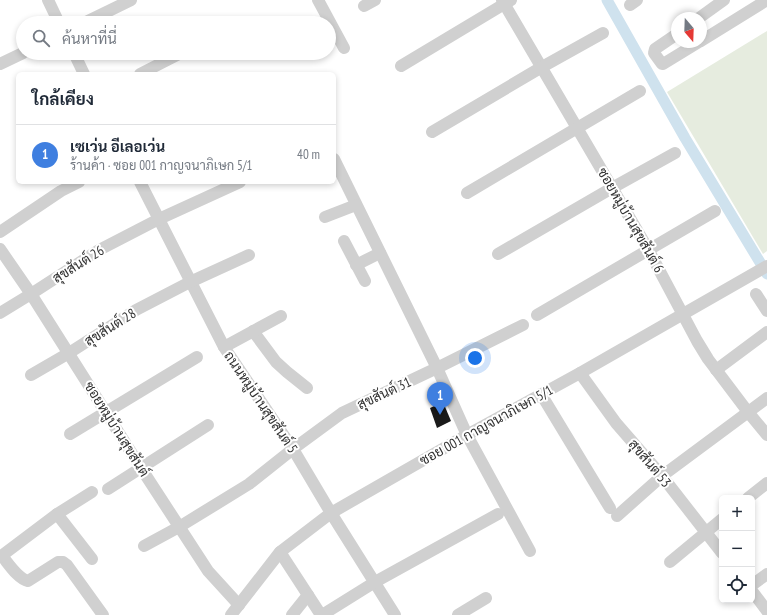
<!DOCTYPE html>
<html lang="th">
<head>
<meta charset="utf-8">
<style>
  :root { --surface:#fff; --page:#f6f6f7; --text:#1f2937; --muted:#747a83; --line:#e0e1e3; --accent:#d93025 }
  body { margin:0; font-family:"PT Sans Narrow",Sarabun,sans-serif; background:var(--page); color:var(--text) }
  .controls { position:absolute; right:12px; bottom:12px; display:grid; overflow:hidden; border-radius:6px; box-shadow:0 2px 6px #0003 }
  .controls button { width:36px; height:36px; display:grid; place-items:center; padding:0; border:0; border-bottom:1px solid var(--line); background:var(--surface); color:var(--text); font:20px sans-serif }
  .compass { position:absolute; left:671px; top:12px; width:36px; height:36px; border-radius:50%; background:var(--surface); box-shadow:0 2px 6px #0003; rotate:161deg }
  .you { position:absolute; left:475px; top:358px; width:14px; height:14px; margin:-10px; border:3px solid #fff; border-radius:50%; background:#1a73e8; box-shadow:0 0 0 6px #1a73e833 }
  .badge { display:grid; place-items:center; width:26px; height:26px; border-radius:50%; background:var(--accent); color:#fff; font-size:13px; font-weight:700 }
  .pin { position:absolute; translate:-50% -33px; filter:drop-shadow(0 1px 2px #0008) }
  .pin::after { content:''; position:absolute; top:21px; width:14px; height:12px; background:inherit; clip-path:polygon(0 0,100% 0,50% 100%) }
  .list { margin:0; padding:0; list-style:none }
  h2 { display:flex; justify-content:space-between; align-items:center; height:52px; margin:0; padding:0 16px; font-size:17px }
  h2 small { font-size:13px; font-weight:400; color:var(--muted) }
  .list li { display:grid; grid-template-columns:26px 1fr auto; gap:12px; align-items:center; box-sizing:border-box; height:60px; padding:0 16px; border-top:1px solid var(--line) }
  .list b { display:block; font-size:15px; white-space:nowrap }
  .list p { margin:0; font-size:13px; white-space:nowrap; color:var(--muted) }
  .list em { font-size:13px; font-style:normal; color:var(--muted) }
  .icon { flex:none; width:22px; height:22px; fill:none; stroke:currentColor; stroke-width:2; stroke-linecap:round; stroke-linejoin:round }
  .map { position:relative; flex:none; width:767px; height:615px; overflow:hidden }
  .search { position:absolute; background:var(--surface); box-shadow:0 2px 6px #0003; left:16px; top:16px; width:320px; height:44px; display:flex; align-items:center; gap:10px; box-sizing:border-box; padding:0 14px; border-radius:22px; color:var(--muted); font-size:15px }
  .panel { position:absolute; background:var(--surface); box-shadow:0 2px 6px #0003; left:16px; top:72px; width:320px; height:112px; border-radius:6px }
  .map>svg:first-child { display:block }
</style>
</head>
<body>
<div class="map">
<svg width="767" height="615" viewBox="0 0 767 615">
  <rect width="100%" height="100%" fill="#fff"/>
  <!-- green -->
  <polygon fill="#e6ecdf" points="767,31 767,251 763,254 667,92"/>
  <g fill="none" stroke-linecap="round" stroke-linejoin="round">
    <!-- canal -->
    <polyline stroke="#cfe2ee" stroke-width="11" points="607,0 685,138 767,274"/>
  </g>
  <!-- building -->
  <polygon fill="#1a1a1a" points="443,402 451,421 437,428 430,408"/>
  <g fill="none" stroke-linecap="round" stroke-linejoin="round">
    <!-- minor -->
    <g stroke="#d0d0d0" stroke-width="12">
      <polyline points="48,0 59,23"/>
      <polyline points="318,0 344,48"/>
      <polyline points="502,0 648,249 697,341 708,359 748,412 767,435"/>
      <polyline points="630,5 637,0"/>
      <polyline points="364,6 375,0"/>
      <polyline points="699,18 724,0"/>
      <polyline points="84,23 131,0"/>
      <polyline points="677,34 655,49 654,53 662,64 663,64 699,42"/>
      <polyline points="701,41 767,0"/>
      <polyline points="74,53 84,74"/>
      <polyline points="0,64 23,53"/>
      <polyline points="401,66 511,0"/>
      <polyline points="140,74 181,53"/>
      <polyline points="432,132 542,67 603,33"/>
      <polyline points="334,159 437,368 467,435 530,551"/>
      <polyline points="140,182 224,347 293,449 331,513 395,615"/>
      <polyline points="467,193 640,91"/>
      <polyline points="325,217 356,205"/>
      <polyline points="0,232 61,191 79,182"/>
      <polyline points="344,241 365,281"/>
      <polyline points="0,249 31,294 141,468 208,571 239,605"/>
      <polyline points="498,254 612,188 675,153"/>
      <polyline points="356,265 380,253"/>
      <polyline points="756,294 767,311"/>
      <polyline points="0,313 31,294 99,250 159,219 240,182"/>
      <polyline points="537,315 715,211"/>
      <polyline points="253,331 276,362 287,372 307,388"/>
      <polyline points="224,347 281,316"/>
      <polyline points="716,370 767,332"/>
      <polyline points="580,373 616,423 662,476 722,553"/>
      <polyline points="31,375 69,353 136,310 190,282 249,255"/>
      <polyline points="541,394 610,508"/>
      <polyline points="70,434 197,357"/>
      <polyline points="108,489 208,425"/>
      <polyline points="748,498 767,483"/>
      <polyline points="57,514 92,559"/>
      <polyline points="617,516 662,476 767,398"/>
      <polyline points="144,546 179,527 249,484 293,449 342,413 437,368 523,325"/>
      <polyline points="280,552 321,615"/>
      <path d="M2,556C8,563 18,579 28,581L58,562H63L67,565L103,615"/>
      <polyline points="0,557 57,514 92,492"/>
      <polyline points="670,562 722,519"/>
      <polyline points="752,585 767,574"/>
      <polyline points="752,591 767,611"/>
      <polyline points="231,615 280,552 331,513 467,435 580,373 767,266"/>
      <polyline points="292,615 308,595"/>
      <polyline points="322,615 375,582 498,514"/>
      <polyline points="458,615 486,598"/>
    </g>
  </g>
  <g text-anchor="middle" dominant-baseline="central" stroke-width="4" stroke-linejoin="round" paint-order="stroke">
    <!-- street labels -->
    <g font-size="14" fill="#333" stroke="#fff">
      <text transform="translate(631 220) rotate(60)">ซอยหมู่บ้านสุขสันต์ 6</text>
      <text transform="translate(78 264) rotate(-32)">สุขสันต์ 26</text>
      <text transform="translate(110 327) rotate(-32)">สุขสันต์ 28</text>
      <text transform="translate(384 393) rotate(-25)">สุขสันต์ 31</text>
      <text transform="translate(261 402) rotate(56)">ถนนหมู่บ้านสุขสันต์ 5</text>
      <text transform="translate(486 425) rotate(-29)">ซอย 001 กาญจนาภิเษก 5/1</text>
      <text transform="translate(117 429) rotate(58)">ซอยหมู่บ้านสุขสันต์</text>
      <text transform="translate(650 463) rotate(50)">สุขสันต์ 53</text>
    </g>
  </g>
</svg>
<div class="controls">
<button>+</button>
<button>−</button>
<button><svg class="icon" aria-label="locate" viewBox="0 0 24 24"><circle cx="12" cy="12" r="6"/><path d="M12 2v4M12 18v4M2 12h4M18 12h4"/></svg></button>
</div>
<svg class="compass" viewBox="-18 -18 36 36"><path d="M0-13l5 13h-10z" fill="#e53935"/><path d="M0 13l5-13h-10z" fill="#747a83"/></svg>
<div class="you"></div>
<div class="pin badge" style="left:440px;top:415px;background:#3f7fe0">1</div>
<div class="search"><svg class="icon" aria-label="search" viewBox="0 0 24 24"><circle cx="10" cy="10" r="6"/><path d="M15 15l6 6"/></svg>ค้นหาที่นี่</div>
<section class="panel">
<h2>ใกล้เคียง<small></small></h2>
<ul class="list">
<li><span class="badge" style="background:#3f7fe0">1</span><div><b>เซเว่น อีเลอเว่น</b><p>ร้านค้า · ซอย 001 กาญจนาภิเษก 5/1</p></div><em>40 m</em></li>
</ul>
</section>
</div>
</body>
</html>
